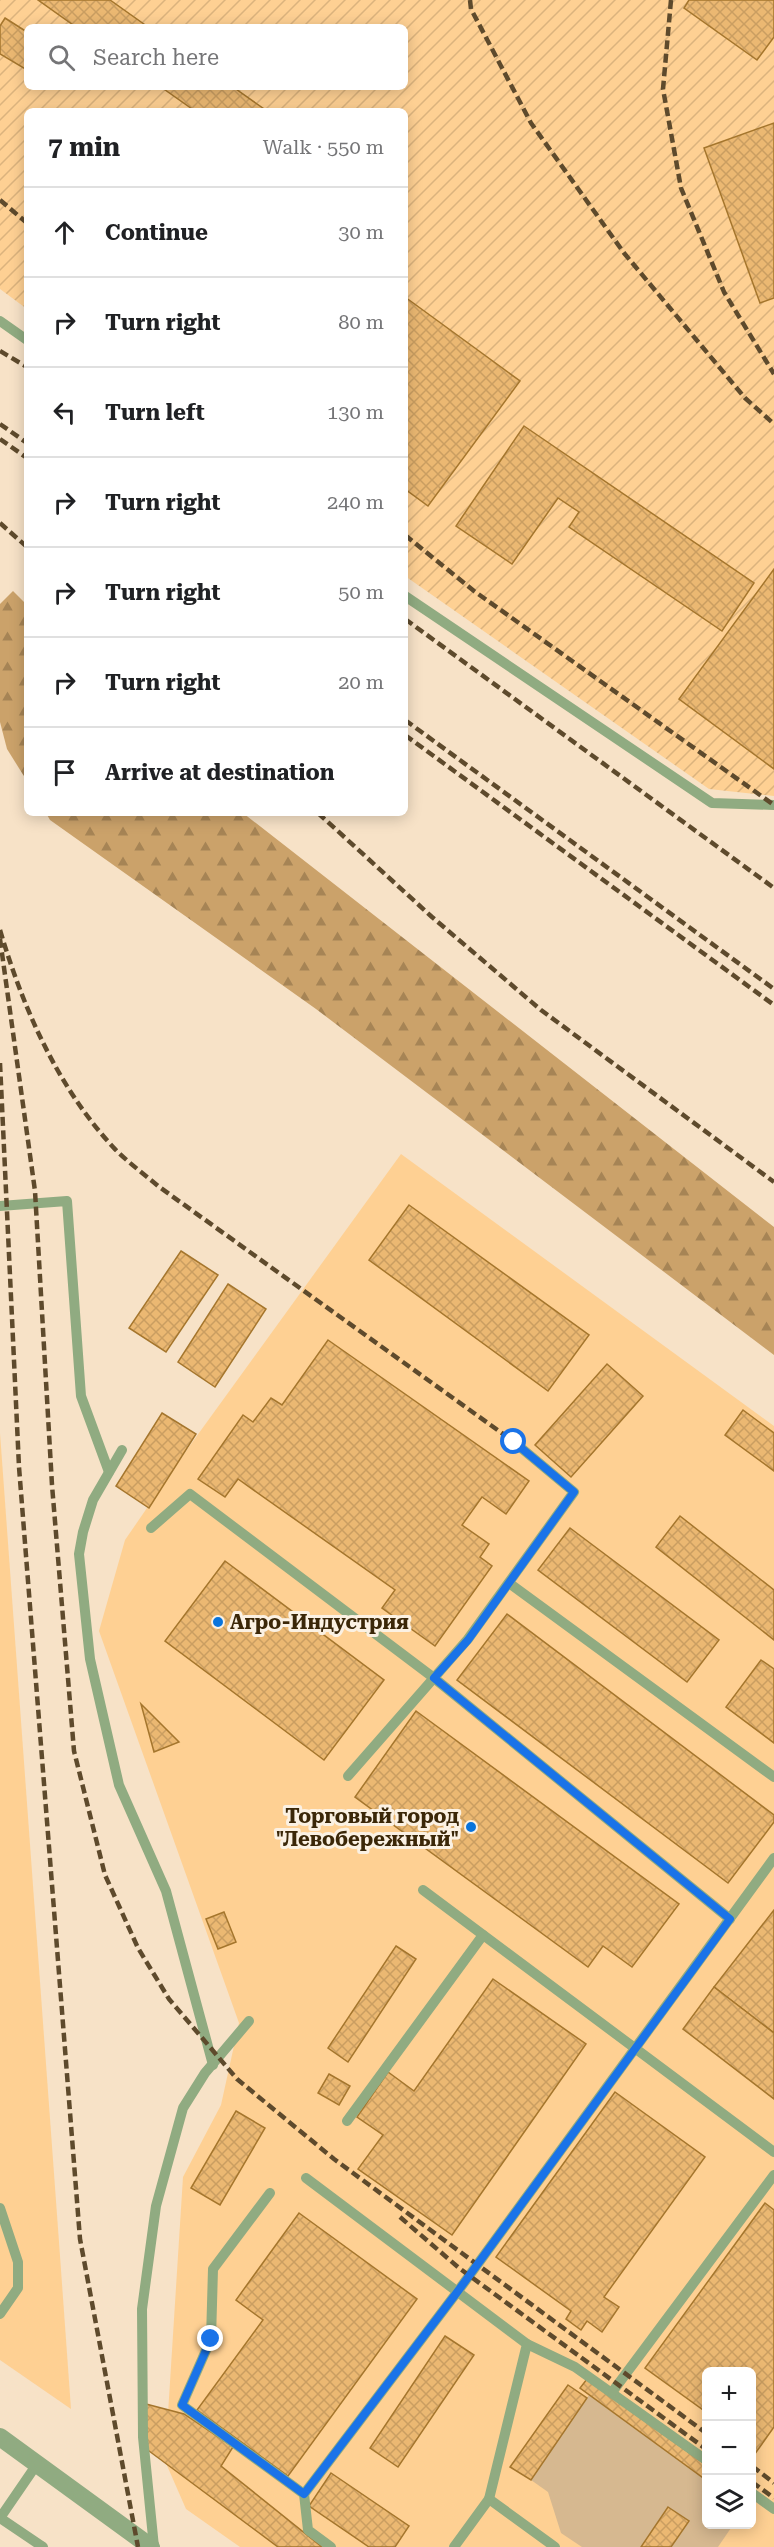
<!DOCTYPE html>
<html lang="en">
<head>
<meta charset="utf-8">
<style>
  :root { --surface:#fff; --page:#f2f2f2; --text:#202124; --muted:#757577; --line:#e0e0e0 }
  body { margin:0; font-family:"Roboto Serif",serif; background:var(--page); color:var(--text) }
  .controls { position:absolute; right:18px; bottom:18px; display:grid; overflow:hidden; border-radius:9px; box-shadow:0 3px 15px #0003 }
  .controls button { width:54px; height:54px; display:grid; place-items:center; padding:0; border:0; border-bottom:2px solid var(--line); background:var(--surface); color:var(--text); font:30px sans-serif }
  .stop { position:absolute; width:18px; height:18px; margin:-14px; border:4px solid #1a73e8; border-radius:50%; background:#fff }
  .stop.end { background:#1a73e8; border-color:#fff; box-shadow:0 2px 6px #0008 }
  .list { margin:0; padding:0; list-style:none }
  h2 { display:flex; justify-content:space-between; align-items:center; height:78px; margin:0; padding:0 24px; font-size:26px }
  h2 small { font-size:20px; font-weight:400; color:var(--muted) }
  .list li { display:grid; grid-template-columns:39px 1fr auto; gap:18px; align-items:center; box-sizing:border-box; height:90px; padding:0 24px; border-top:2px solid var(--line) }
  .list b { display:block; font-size:22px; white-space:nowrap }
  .list em { font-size:20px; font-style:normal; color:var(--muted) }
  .icon { flex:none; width:33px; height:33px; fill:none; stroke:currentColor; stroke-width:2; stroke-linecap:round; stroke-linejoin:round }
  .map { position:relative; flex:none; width:774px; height:2547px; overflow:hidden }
  .search { position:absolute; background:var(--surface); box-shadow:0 3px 15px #0003; left:24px; top:24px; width:384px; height:66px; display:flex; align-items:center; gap:15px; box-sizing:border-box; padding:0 21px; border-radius:9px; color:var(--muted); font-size:22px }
  .panel { position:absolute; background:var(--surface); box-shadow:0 3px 15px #0003; left:24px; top:108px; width:384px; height:708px; border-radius:9px }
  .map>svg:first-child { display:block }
</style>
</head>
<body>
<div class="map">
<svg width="774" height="2547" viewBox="0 0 774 2547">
  <defs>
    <pattern id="industrial-furrows" width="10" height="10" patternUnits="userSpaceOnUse" patternTransform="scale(1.5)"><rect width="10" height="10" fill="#fed093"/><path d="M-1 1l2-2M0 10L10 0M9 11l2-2" fill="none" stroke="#dbb37d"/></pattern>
    <pattern id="forest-firs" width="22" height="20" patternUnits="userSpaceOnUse" patternTransform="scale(1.5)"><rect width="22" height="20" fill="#cba26a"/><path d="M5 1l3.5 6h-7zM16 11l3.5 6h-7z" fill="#a68455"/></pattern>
    <pattern id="building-cross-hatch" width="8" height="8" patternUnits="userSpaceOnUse" patternTransform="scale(1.5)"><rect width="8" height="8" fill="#ebb872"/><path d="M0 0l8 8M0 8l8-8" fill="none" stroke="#ca9e61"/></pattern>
  </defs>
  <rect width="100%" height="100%" fill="#f7e2c7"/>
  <!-- built -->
  <g fill="#fed093" fill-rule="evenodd">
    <path d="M401,1154L774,1426V2547H240L186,2509L165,2461L183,2177L221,2105L239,2023L99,1631L125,1540L191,1444ZM706,2372H752V2524H706Z"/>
    <polygon points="0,1433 59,2242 71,2409 0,2360"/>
  </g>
  <!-- industrial -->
  <path fill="url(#industrial-furrows)" fill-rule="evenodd" d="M0,0H774V796L709,789L405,576V111H27V309L0,289ZM27,27H405V87H27Z"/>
  <!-- green -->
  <polygon fill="#d6b890" points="589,2395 706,2480 706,2524 733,2525 718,2547 582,2547 561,2533 548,2492 531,2480"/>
  <!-- forest -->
  <g fill="url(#forest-firs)">
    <polygon points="13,591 27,605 27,781 7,749 0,722 0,604"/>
    <polygon points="46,813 243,813 774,1227 774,1355 316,1009 50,820"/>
  </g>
  <!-- building -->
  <g fill="url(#building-cross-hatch)" stroke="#a5762d" stroke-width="1.5">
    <polygon points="38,0 110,0 148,27 76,27"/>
    <polygon points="689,0 774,0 774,37 757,60 684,8"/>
    <polygon points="5,18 27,32 27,70 0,54 0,26"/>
    <polygon points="161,87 233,87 267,111 195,111"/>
    <polygon points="774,123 774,298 760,303 704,148"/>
    <polygon points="405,297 520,381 428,506 405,489"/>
    <polygon points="524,426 754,583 722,631 569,527 579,512 558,498 512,564 456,526"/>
    <polygon points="774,569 774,769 679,699"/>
    <polygon points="409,1205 589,1335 548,1391 369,1260"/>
    <polygon points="181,1251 218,1275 166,1352 129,1328"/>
    <polygon points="228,1284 266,1309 215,1387 178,1362"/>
    <polygon points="328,1340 529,1481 506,1514 482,1497 462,1525 489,1544 480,1557 492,1566 435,1646 382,1608 395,1590 238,1479 225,1497 198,1479 243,1415 253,1422 271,1398 282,1405"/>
    <polygon points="607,1364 643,1396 571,1477 535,1445"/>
    <polygon points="743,1410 774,1433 774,1471 725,1435"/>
    <polygon points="162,1413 196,1434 149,1508 116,1486"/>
    <polygon points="680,1516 774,1590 774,1640 656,1547"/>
    <polygon points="570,1528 719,1640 687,1682 538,1570"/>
    <polygon points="225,1561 384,1680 324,1760 165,1641"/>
    <polygon points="507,1614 774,1815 774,1822 728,1883 457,1680"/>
    <polygon points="761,1660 774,1669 774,1743 726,1707"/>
    <polygon points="141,1704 179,1742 154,1752"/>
    <polygon points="416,1711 679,1904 632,1967 603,1946 588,1967 355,1797"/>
    <polygon points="774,1910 774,2033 714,1987"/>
    <polygon points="224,1912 236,1942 218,1949 206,1919"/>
    <polygon points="396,1946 416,1959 348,2062 328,2048"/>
    <polygon points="493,1979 586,2044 452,2235 358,2169 383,2135 357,2117 388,2072 414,2091"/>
    <polygon points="714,1987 774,2033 774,2099 683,2029"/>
    <polygon points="329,2074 350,2086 339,2105 318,2093"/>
    <polygon points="615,2092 705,2157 604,2297 619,2307 602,2332 587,2321 581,2330 566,2319 571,2311 496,2257"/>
    <polygon points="236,2111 265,2128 220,2205 191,2188"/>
    <polygon points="765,2203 774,2210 774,2427 752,2458 752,2372 706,2372 706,2412 645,2368"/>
    <polygon points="299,2213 417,2299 288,2476 197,2410 263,2320 236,2300"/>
    <polygon points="445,2336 474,2355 398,2467 370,2448"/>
    <polygon points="587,2379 706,2465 706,2480 580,2388"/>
    <polygon points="568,2385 587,2398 531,2480 510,2467"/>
    <polygon points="146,2404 184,2414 233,2447 221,2466 322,2547 278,2547 145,2448"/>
    <polygon points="331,2473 409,2526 395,2547 369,2547 309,2506"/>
    <polygon points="668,2507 689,2521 671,2547 641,2547"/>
  </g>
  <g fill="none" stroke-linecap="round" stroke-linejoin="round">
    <!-- lane -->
    <g stroke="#90ab81" stroke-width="10">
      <polyline points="0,321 27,340"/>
      <polyline points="405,596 712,803 774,805"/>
      <polyline points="0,1206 67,1201 81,1396 109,1472"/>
      <polyline points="122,1450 93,1500 83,1532 79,1554 90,1659 119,1785 166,1891 213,2065"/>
      <polyline points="151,1528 190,1494 434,1678 730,1919"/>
      <polyline points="509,1583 774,1777"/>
      <polyline points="348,1776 468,1639 574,1492 514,1442"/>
      <polyline points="423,1890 774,2152"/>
      <polyline points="347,2121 483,1935"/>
      <polyline points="306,2178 527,2344 489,2499"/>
      <polyline points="270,2193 213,2269 211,2339 182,2405 304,2494 308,2530 331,2547"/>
      <polyline points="0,2208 18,2262 18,2288 0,2314"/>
      <polyline points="527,2344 575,2367 706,2460"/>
      <polyline points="613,2391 774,2175"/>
      <polyline points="752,2493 774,2509"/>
      <polyline points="304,2494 458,2291 774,1858"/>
      <polyline points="0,2518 37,2464"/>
      <polyline points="0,2518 43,2547"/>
      <polyline points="154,2547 143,2437 142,2309 156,2206 183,2108 205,2073 249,2021"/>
      <polyline points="454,2547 489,2499 555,2547"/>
    </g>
    <!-- street -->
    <polyline stroke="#90ab81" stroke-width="18" points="0,2437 151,2547"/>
    <!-- rail -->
    <g stroke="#5e4a2c" stroke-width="4.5" stroke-dasharray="9 4.5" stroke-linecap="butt">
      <polyline points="470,0 471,9 531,123 624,253 745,398 774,424"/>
      <polyline points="671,0 663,89 681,188 724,292 774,374"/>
      <polyline points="0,200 27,223"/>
      <polyline points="0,351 27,367"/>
      <polyline points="0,424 27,443"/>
      <polyline points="0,439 27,458"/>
      <polyline points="0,523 27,547"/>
      <polyline points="405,535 474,591 774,805"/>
      <polyline points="405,619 774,888"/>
      <polyline points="405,720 774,989"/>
      <polyline points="405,735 774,1005"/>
      <polyline points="318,813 432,917 541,1010 774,1182"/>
      <path d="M0,930C23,1008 57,1086 113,1147C126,1161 143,1173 158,1186L510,1439"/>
      <polyline points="0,939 35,1191 52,1485 74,1751 105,1875 138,1948 169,1999 237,2079 334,2159 706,2433"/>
      <polyline points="0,1063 19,1467 80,2239 138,2547"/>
      <polyline points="400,2217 459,2268 706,2449"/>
      <polyline points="752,2466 774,2483"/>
      <polyline points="752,2482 774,2498"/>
    </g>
  </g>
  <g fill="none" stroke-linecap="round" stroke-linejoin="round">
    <!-- route -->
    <polyline stroke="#1a73e8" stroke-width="8" points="211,2339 182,2405 304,2494 458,2291 730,1919 434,1678 468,1640 574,1492 514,1442"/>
  </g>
  <!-- markers -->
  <g fill="#0974dc" stroke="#fbf1e3" stroke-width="2">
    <circle cx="218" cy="1622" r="6"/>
    <circle cx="471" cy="1827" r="6"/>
  </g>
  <g text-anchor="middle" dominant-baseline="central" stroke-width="6" stroke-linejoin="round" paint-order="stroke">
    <!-- poi labels -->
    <g font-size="20" font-weight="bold" fill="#3b2708" stroke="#fbf1e3" text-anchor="start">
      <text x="230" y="1622">Агро-Индустрия</text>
      <text x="459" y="1816" text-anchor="end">Торговый город<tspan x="459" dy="23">"Левобережный"</tspan></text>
    </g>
  </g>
</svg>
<div class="controls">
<button>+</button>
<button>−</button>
<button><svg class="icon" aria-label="layers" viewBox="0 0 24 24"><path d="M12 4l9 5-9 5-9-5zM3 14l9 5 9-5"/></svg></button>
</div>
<div class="stop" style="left:514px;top:1442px"></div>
<div class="stop end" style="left:211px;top:2339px"></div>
<div class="search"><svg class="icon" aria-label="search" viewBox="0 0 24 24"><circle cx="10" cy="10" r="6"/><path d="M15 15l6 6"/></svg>Search here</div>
<section class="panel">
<h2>7 min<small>Walk · 550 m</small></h2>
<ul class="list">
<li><svg class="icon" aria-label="ahead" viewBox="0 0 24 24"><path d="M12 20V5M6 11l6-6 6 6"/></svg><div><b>Continue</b></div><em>30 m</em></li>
<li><svg class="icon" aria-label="right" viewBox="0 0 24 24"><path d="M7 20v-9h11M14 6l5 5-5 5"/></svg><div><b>Turn right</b></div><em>80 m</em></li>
<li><svg class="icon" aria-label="left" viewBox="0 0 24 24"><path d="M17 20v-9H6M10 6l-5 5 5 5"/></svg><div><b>Turn left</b></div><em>130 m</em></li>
<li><svg class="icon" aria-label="right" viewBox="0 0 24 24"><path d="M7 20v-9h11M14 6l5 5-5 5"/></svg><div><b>Turn right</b></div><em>240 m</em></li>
<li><svg class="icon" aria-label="right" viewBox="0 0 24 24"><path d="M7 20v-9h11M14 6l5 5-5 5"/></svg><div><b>Turn right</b></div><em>50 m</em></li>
<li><svg class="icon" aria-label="right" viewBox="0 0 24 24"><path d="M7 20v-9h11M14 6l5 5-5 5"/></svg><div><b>Turn right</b></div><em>20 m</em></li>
<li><svg class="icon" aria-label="arrive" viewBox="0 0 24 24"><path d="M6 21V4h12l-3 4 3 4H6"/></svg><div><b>Arrive at destination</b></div></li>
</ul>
</section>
</div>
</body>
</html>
